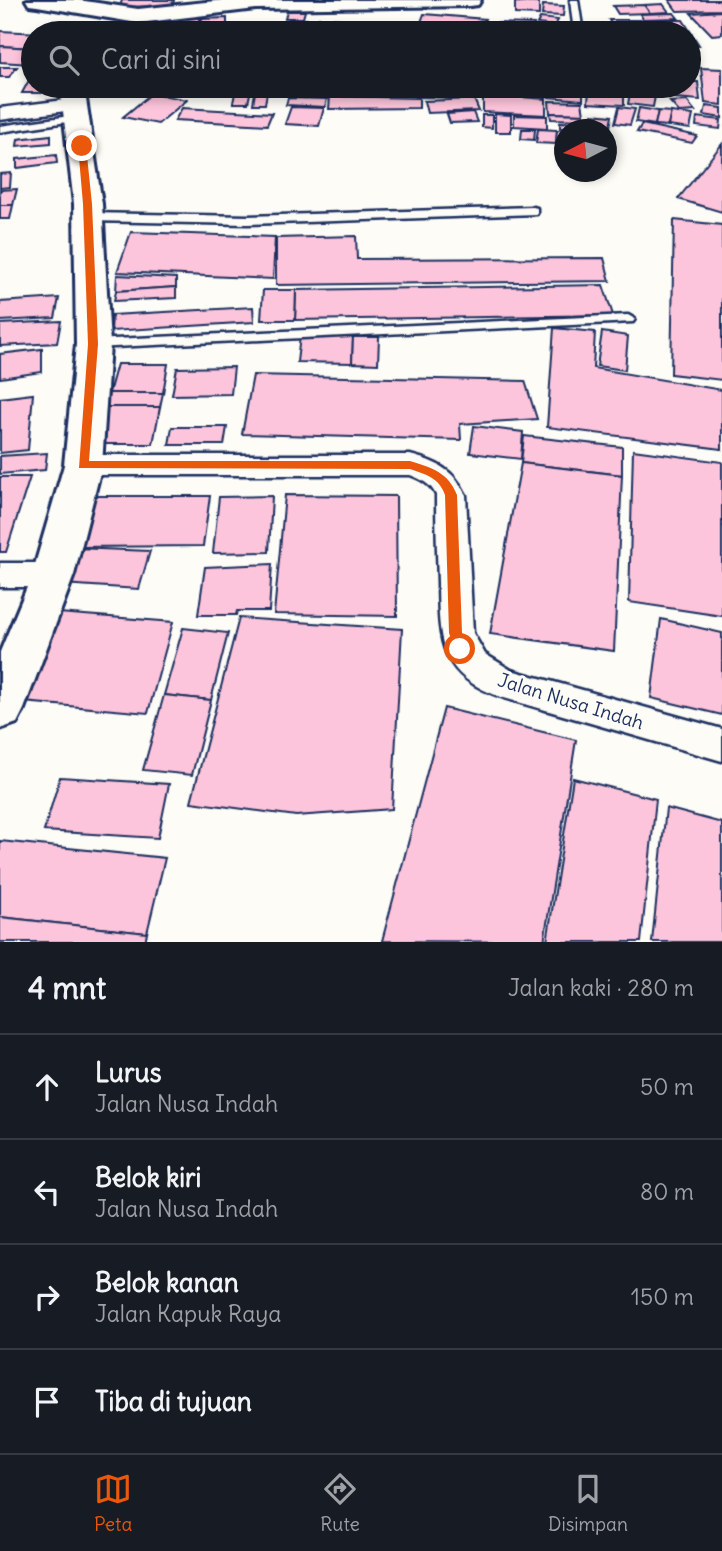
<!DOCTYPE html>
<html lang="id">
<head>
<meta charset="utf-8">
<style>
  :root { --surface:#171b24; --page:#20242c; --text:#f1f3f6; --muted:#9ea1a6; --line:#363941; --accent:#ea580c }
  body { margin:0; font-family:Delius,sans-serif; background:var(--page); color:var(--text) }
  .compass { position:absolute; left:554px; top:119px; width:63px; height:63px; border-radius:50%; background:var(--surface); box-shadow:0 4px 10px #0003; rotate:264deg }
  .stop { position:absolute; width:21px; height:21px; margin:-16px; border:5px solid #ea580c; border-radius:50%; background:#fff }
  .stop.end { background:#ea580c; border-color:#fff; box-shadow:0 2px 7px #0008 }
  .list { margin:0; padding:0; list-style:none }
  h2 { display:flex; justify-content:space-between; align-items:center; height:91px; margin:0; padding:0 28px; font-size:30px }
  h2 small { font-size:23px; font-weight:400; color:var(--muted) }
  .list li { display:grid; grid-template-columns:46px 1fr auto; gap:21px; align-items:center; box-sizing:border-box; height:105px; padding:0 28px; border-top:2px solid var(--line) }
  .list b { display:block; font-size:26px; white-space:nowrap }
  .list p { margin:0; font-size:23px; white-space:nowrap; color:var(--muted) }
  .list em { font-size:23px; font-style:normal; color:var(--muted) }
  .icon { flex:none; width:38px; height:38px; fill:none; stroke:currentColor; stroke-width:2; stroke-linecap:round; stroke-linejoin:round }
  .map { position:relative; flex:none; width:722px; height:942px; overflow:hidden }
  .search { position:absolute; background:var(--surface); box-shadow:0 4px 10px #0003; left:21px; right:21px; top:21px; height:77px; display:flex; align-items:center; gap:18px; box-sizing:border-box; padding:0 24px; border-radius:38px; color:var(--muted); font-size:26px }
  .sheet { height:511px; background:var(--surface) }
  nav { display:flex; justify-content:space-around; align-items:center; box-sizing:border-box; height:98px; border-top:2px solid var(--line); background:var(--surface); font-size:19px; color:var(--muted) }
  nav a { display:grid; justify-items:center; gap:4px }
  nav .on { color:var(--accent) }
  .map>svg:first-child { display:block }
</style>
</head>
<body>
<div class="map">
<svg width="722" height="942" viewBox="0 0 722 942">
  <rect width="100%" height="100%" fill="#fdfcf7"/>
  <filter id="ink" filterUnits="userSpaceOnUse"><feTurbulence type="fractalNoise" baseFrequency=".0143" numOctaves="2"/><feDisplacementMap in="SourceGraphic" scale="14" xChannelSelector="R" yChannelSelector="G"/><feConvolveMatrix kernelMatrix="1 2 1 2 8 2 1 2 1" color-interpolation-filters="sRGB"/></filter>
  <g filter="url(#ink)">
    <!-- building -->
    <g fill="#fdc5db" stroke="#1b2f5e" stroke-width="2">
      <polygon points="122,0 174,0 172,6 120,7"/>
      <polygon points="669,0 720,0 722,10 677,11"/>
      <polygon points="515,2 539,3 539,15 515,14"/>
      <polygon points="663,4 669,12 650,13 644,5"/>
      <polygon points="543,5 564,6 563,16 542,15"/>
      <polygon points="644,5 650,13 618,14 613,6"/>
      <polygon points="287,11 305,11 303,18 285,18"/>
      <polygon points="722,11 722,34 712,35 691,13"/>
      <polygon points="674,13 678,18 643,19 640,14"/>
      <polygon points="172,14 191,15 201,18 197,24 167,22"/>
      <polygon points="424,14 485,19 480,33 417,33"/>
      <polygon points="227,18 227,32 201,33 201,19"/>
      <polygon points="319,18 343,19 342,30 317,30"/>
      <polygon points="540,18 558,20 555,26 537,24"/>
      <polygon points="289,19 313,19 312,27 288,27"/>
      <polygon points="609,20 683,20 699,45 689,45 689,33 616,33"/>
      <polygon points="167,22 197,24 196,32 163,28"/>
      <polygon points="495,23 534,24 535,33 494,33"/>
      <polygon points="271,26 274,33 252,33 250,28"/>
      <polygon points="147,27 181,33 137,33"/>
      <polygon points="283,29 312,30 311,33 282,33"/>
      <polygon points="0,31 41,33 33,33 33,48 0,46"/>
      <polygon points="0,46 33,48 33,61 31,64 0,62"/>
      <polygon points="0,67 17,67 9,77 0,77"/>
      <polygon points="701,68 722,69 722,105 705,103"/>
      <polygon points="28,82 33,82 33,86 45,86 42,93 22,93"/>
      <polygon points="689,82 698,82 700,100 662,97 661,86 689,86"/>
      <polygon points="335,86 404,86 404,95 334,94"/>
      <polygon points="413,86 478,86 480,98 416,97"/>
      <polygon points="483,86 520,86 521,97 546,99 546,115 483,112"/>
      <polygon points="528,86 577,86 576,91"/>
      <polygon points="632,86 658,86 657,93 631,91"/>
      <polygon points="256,87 268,87 265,104 253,104"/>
      <polygon points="236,88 251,89 248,103 233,103"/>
      <polygon points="525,88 583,93 583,100 524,95"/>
      <polygon points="291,89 329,91 327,99 288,98"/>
      <polygon points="589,89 624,91 624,105 588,103"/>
      <polygon points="152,93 187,100 158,124 123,117"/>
      <polygon points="630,93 655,96 653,107 628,104"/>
      <polygon points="330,96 419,98 419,108 329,109"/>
      <polygon points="288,98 327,99 325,107 286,105"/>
      <polygon points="474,99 479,111 427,113 424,101"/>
      <polygon points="549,101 582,102 584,114 550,113"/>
      <polygon points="687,101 695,111 679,112 670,102"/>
      <polygon points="706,106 722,108 722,118 704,115"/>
      <polygon points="291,107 324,108 319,126 285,124"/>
      <polygon points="619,107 635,109 630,125 615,123"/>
      <polygon points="182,108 272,113 267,125 175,120"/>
      <polygon points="639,108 658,111 655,125 636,122"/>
      <polygon points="658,111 671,112 668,126 655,125"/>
      <polygon points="473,112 477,122 450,123 447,114"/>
      <polygon points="671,112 693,115 690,129 668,126"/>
      <polygon points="550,113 584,114 584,120 551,119"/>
      <polygon points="495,114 511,115 511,132 495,132"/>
      <polygon points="592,114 612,116 610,127 590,124"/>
      <polygon points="482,115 492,115 492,128 482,127"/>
      <polygon points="514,115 547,116 547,128 514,126"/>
      <polygon points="697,117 721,120 720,129 696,126"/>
      <polygon points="560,122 585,123 585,130 560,128"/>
      <polygon points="642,124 697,136 692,143 637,132"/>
      <polygon points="522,129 535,129 534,140 521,139"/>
      <polygon points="538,129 557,130 556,144 536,143"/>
      <polygon points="557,130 564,131 564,145 556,144"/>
      <polygon points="51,135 51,143 17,146 18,139"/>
      <polygon points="722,144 722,212 678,199"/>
      <polygon points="56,155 57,163 17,168 17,159"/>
      <polygon points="11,173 10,187 0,188 0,174"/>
      <polygon points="17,189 13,205 0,205 0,190"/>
      <polygon points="0,205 13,205 10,219 0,219"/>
      <polygon points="674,220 722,225 722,380 671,374"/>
      <polygon points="131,232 275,237 273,279 117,272"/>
      <polygon points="356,236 357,259 604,258 610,281 276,285 276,238"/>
      <polygon points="117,275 176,278 176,287 116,291"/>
      <polygon points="603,285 613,315 295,320 296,290"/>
      <polygon points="176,287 176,298 114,301 116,291"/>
      <polygon points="263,290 296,290 295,320 261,320"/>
      <polygon points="59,298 55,318 0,321 0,302"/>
      <polygon points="253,307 254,322 111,331 112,315"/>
      <polygon points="61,321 57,343 0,346 0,324"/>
      <polygon points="554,328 595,332 593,368 722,390 722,449 547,427"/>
      <polygon points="602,332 628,336 625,370 597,366"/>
      <polygon points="300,336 353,337 352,363 297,362"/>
      <polygon points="353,337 379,337 378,364 352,363"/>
      <polygon points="42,349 42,372 0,378 0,354"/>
      <polygon points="117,364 168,364 163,393 109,393"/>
      <polygon points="234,367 231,394 172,395 177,368"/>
      <polygon points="253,375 525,381 537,419 460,424 461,440 242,434"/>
      <polygon points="109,393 163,393 160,407 106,407"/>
      <polygon points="33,394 28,450 0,453 0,398"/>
      <polygon points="106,407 160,407 153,444 96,444"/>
      <polygon points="474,426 523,432 521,459 470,453"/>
      <polygon points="172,427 227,427 224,445 169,445"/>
      <polygon points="524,436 622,447 622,475 521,463"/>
      <polygon points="633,450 722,462 722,616 629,602"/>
      <polygon points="47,453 45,470 0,474 0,456"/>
      <polygon points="521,463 622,475 614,651 490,634"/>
      <polygon points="0,477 30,477 6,552 0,552"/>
      <polygon points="285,495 396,496 397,616 274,614"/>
      <polygon points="85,496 210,496 203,546 73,547"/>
      <polygon points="272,496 269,552 213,553 219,497"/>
      <polygon points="75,548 150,551 139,589 62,584"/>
      <polygon points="272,564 269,611 237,611 236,615 198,615 205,567"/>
      <polygon points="46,612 173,622 148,713 12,701"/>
      <polygon points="239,618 402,629 392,809 296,816 191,802"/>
      <polygon points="661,619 722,633 722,715 651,698"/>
      <polygon points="183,628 228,633 211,700 164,695"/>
      <polygon points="164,695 211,700 192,775 143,770"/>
      <polygon points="444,708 576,740 544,942 382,941"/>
      <polygon points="60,777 169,784 158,838 44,831"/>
      <polygon points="573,778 656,799 641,942 547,942"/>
      <polygon points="666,808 722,823 722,942 652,942"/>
      <polygon points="0,841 165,858 147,933 0,917"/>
      <polygon points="0,917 147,933 145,942 0,942"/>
    </g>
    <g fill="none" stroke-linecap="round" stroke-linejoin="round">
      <!-- service casing -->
      <g stroke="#1b2f5e" stroke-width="5">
        <g id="service">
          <polygon points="570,0 578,0 583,33 574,33"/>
          <polygon points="77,115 82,118 81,120 0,132 0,126"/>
          <polygon points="533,207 537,208 537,214 248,224 88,221 82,217 88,213 248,216"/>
          <polygon points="628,315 635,319 633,322 93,348 86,344 93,340"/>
        </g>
      </g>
      <!-- minor casing -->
      <g stroke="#1b2f5e" stroke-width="5">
        <g id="minor">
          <polygon points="73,99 83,105 80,109 0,120 0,108"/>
          <path d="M83,455H410C437,462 453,469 466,495L473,633L485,654L511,670L722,729V761L504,698C439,676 439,643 438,582C437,553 436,524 436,495C431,484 421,479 410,475H83L73,472L68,465L73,458Z"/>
          <polygon points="0,563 53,563 65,566 69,575 65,584 53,587 0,587"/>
        </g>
      </g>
      <!-- tertiary casing -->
      <g stroke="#1b2f5e" stroke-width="6">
        <polygon id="tertiary" points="225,0 481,0 478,5 470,6 256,9 138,23 130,21 127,16 130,11 138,9"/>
      </g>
      <!-- secondary casing -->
      <g stroke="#1b2f5e" stroke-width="6">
        <g id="secondary">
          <polygon points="26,0 78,0 138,9 146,11 149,16 146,21 138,23 37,6 29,5"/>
          <polygon points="60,86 84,86 102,204 110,344 102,465 74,575 24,709 17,723 0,729 0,652 32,575 64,465 76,344 74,204"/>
        </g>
      </g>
      <!-- service -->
      <use href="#service" fill="#fdfcf7" fill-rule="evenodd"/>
      <!-- minor -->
      <use href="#minor" fill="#fdfcf7" fill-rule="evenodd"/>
      <!-- tertiary -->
      <use href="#tertiary" fill="#fdfcf7" fill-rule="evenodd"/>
      <!-- secondary -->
      <use href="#secondary" fill="#fdfcf7" fill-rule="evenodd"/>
    </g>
  </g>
  <!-- route -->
  <path fill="#ea580c" d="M82,144L86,146L92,204L98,344L89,461H410C432,468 448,472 457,495L462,633L467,649L465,653H456L449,633L445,495C439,477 426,475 410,469L79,468L88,344L83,204L78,146Z"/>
  <g text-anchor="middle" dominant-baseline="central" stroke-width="6" stroke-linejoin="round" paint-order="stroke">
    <!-- street labels -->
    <g font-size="19" fill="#1b2f5e" stroke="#fdfcf7">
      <text transform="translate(571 701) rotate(17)">Jalan Nusa Indah</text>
    </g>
  </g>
</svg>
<svg class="compass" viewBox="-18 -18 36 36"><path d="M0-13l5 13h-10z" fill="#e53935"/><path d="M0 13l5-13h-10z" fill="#9ea1a6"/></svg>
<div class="stop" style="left:460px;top:649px"></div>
<div class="stop end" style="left:82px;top:146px"></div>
<div class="search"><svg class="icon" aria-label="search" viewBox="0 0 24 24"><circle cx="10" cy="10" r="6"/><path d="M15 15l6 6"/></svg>Cari di sini</div>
</div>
<section class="sheet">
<h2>4 mnt<small>Jalan kaki · 280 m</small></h2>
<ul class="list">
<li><svg class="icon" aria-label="ahead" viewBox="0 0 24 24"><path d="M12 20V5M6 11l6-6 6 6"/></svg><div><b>Lurus</b><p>Jalan Nusa Indah</p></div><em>50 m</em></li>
<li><svg class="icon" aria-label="left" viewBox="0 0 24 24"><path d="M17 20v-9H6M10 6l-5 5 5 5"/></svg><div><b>Belok kiri</b><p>Jalan Nusa Indah</p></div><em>80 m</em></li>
<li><svg class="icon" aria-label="right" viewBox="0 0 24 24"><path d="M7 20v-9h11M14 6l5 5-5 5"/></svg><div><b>Belok kanan</b><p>Jalan Kapuk Raya</p></div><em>150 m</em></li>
<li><svg class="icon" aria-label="arrive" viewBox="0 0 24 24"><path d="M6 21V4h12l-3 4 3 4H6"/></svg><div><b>Tiba di tujuan</b></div></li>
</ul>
</section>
<nav>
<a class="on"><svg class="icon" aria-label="map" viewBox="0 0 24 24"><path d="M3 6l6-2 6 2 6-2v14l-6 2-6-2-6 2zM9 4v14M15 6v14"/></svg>Peta</a>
<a><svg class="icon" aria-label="directions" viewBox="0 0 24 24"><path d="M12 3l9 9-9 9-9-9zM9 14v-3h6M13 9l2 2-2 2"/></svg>Rute</a>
<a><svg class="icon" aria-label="saved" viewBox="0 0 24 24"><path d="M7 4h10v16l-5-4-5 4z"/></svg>Disimpan</a>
</nav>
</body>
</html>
